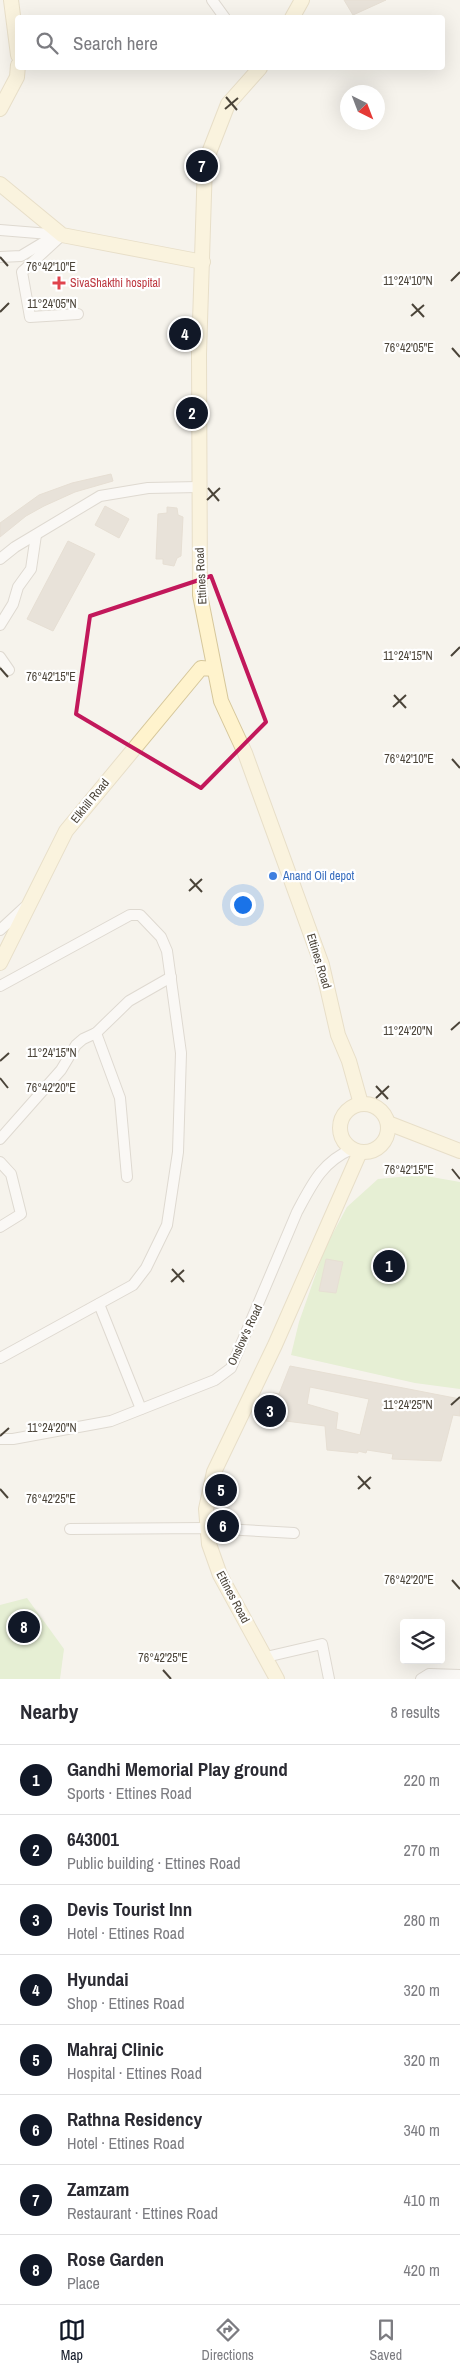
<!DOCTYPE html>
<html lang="en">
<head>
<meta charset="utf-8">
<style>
  :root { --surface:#fff; --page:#f2f2f3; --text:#2b2b33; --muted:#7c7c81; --line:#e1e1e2; --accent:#111827 }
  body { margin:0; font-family:"Archivo Narrow",sans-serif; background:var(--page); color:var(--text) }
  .controls { position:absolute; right:15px; bottom:15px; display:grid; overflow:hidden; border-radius:5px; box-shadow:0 5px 20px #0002 }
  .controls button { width:45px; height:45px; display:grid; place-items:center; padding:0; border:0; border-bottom:1px solid var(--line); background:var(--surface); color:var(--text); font:25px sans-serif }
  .compass { position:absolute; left:340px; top:85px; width:45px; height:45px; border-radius:50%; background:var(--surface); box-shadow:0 5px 20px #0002; rotate:138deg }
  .you { position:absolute; left:242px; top:904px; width:18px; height:18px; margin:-12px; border:4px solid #fff; border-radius:50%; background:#1a73e8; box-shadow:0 0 0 8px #1a73e833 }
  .badge { display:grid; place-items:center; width:32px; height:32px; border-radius:50%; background:var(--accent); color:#fff; font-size:16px; font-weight:700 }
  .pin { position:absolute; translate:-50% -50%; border:2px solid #fff; box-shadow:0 1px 5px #0006 }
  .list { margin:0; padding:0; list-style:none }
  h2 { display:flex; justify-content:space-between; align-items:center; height:65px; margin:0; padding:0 20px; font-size:21px }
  h2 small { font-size:16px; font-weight:400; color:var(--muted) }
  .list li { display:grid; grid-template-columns:32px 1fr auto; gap:15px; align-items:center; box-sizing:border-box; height:70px; padding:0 20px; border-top:1px solid var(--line) }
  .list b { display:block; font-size:19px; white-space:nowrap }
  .list p { margin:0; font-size:16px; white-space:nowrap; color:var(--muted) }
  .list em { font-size:16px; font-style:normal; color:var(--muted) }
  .icon { flex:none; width:28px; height:28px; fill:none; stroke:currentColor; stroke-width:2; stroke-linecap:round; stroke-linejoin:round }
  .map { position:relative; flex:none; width:460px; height:1679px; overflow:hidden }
  .search { position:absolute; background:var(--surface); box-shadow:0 5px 20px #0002; left:15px; right:15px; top:15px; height:55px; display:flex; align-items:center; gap:12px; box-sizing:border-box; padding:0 18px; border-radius:5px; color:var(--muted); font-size:19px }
  .sheet { height:625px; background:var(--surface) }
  nav { display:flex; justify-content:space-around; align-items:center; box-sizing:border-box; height:70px; border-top:1px solid var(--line); background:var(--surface); font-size:14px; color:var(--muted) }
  nav a { display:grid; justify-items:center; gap:2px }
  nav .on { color:var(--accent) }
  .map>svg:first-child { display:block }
</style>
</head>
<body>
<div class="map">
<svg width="460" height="1679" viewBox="0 0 460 1679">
  <rect width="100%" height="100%" fill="#f6f3ec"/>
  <!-- green -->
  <g fill="#d2eab5">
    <polygon points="420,1175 460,1182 460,1389 415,1383 291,1355 299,1322 325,1248 347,1207 378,1179"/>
    <polygon points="27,1598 64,1649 60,1679 0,1679 0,1605"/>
  </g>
  <!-- building -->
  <g fill="#d8cfc1" stroke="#d3c7b4" fill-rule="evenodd">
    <polygon points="344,0 386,0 353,15"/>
    <polygon points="111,474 113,481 75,492 44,506 26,516 0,537 0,523 39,495 72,483"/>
    <polygon points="105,506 129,519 119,538 95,525"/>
    <polygon points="167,507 177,508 178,515 183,517 181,556 177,558 174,566 163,564 163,559 156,559 158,514 167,513"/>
    <polygon points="68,541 95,554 53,631 27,619"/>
    <polygon points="326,1259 343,1262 336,1293 319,1291"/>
    <path d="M290,1366L460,1399V1416L453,1415L441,1461L392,1459L393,1454L367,1450L366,1453L358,1451V1453L327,1450L325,1426L262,1418L273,1393L279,1394ZM310,1387L369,1399L360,1435L336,1429L338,1413L307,1404Z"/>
    <polygon points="222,1475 227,1475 222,1502 217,1501"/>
  </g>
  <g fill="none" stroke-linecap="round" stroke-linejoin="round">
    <!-- street casing -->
    <g stroke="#c2bbae" stroke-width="12">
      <g id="street">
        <polyline points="212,0 225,18"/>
        <polyline points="0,230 62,235 22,272 30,317 78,314"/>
        <polyline points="0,257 21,256 56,235"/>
        <polyline points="0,559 15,547 100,496 148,488 199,487"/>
        <polyline points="0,625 13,604 18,587 31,569 36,535"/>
        <polyline points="0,657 9,670"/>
        <polyline points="0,930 25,907"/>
        <polyline points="0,986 130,915 140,915 161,937 167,951 181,1053 178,1152 167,1225 146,1268 133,1285 0,1358"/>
        <polyline points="96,1033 120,1098 127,1177"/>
        <polyline points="0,1139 61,1070 76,1045 83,1039 96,1033 129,1001 171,977"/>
        <polyline points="0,1162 11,1174 21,1214 0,1227"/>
        <polyline points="99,1304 141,1409"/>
        <path d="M0,1439H13L111,1421L215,1380L231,1368L297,1212C312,1184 322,1162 352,1149"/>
        <polyline points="70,1529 206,1528 294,1533"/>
        <polyline points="266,1657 322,1644 329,1679"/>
        <polyline points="421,1679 429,1674 460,1675"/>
      </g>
    </g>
    <!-- secondary casing -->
    <g stroke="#d6c79b" stroke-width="16">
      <g id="secondary">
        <polyline points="11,0 18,55"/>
        <polyline points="292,18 302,0"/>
        <polyline points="260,68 228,104 205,163 199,354 200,595 221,701 245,753 322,965 338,1035 349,1061 361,1104"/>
        <polyline points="0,109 17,77 18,65"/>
        <polyline points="0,184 62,235 203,262"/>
        <polyline points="0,963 66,831 201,668 214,669"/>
        <circle cx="364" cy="1128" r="24"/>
        <polyline points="388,1123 460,1151"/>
        <polyline points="277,1679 220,1575 209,1544 206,1509 214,1472 275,1345 360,1152"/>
      </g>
    </g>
    <!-- street -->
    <use href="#street" stroke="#fff" stroke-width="10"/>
    <!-- secondary -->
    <use href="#secondary" stroke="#fff3cd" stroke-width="14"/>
  </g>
  <!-- marked area -->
  <path d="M0 0H460V1679H0ZM211,576L266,722L201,788L76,714L90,616Z" fill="#f6f3ec" fill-opacity=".55" fill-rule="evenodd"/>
  <path fill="none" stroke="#c2185b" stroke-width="4" stroke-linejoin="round" d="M211,576L266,722L201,788L76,714L90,616Z"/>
  <!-- ticks -->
  <path fill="none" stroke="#4b4439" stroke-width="2" d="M226,97L237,110M225,109L238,98M0,257L8,266M451,281L460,272M412,304L424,317M0,312L9,303M411,316L424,305M452,348L460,357M208,488L219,501M207,500L220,488M451,656L460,647M0,668L8,677M394,695L406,708M393,707L406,695M452,759L460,768M190,879L202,892M189,891L202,879M451,1030L460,1022M0,1061L9,1053M0,1078L8,1088M376,1086L388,1099M376,1098L389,1086M452,1169L460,1179M172,1269L184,1282M171,1282L184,1270M451,1405L460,1397M0,1436L9,1428M358,1476L370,1489M0,1489L8,1498M358,1489L371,1477M452,1580L460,1589M163,1670L171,1679"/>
  <!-- markers -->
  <path fill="#e0444e" stroke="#fff" stroke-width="2" d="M56.5 275.5h5v5h5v5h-5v5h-5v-5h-5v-5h5z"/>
  <circle fill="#3f7fe0" stroke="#fff" stroke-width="2" cx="273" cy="876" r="5"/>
  <g text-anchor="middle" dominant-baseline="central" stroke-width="4.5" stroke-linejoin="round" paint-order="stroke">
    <!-- health labels -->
    <g font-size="12" fill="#be3a42" stroke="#fff" text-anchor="start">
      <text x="70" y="283">SivaShakthi hospital</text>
    </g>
    <!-- street labels -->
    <g font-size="12" fill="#4b4439" stroke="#fff">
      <text transform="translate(201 576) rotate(-93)">Ettines Road</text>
      <text transform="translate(90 801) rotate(-51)">Elkhill Road</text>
      <text transform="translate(319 961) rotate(73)">Ettines Road</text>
      <text transform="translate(245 1335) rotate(-65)">Onslow's Road</text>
      <text transform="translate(233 1597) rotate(62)">Ettines Road</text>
    </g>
    <!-- shop labels -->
    <g font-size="12" fill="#366cbe" stroke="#fff" text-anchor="start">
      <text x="283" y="876">Anand Oil depot</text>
    </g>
  </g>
  <g font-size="12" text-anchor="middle" fill="#4b4439" stroke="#fff" stroke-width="4.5" stroke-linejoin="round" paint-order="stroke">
    <text x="51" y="271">76°42'10"E</text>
    <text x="408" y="285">11°24'10"N</text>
    <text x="52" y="308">11°24'05"N</text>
    <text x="409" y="352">76°42'05"E</text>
    <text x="408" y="660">11°24'15"N</text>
    <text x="51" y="681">76°42'15"E</text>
    <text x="409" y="763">76°42'10"E</text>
    <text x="408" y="1035">11°24'20"N</text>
    <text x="52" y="1057">11°24'15"N</text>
    <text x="51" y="1092">76°42'20"E</text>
    <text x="409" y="1174">76°42'15"E</text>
    <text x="408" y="1409">11°24'25"N</text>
    <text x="52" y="1432">11°24'20"N</text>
    <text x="51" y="1503">76°42'25"E</text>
    <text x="409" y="1584">76°42'20"E</text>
    <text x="163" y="1662">76°42'25"E</text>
  </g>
</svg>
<div class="controls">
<button><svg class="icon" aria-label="layers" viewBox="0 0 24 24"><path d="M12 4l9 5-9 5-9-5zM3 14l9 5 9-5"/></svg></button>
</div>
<svg class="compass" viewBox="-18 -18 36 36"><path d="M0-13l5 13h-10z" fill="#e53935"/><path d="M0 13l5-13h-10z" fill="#7c7c81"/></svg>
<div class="you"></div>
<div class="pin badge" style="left:389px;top:1266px">1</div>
<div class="pin badge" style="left:192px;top:413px">2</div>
<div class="pin badge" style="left:270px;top:1411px">3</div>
<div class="pin badge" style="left:185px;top:334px">4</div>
<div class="pin badge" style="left:221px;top:1490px">5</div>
<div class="pin badge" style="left:223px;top:1526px">6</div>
<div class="pin badge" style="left:202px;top:166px">7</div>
<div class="pin badge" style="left:24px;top:1627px">8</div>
<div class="search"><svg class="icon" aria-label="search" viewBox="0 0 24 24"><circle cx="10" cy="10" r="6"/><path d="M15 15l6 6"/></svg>Search here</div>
</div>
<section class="sheet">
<h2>Nearby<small>8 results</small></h2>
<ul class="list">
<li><span class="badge">1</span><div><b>Gandhi Memorial Play ground</b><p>Sports · Ettines Road</p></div><em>220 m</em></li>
<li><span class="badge">2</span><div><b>643001</b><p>Public building · Ettines Road</p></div><em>270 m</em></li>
<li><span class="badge">3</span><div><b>Devis Tourist Inn</b><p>Hotel · Ettines Road</p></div><em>280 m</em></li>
<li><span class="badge">4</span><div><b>Hyundai</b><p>Shop · Ettines Road</p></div><em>320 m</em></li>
<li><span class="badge">5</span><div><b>Mahraj Clinic</b><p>Hospital · Ettines Road</p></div><em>320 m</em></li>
<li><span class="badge">6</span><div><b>Rathna Residency</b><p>Hotel · Ettines Road</p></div><em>340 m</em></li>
<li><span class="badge">7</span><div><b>Zamzam</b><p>Restaurant · Ettines Road</p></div><em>410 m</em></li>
<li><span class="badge">8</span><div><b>Rose Garden</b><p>Place</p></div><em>420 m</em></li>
</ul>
</section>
<nav>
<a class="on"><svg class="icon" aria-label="map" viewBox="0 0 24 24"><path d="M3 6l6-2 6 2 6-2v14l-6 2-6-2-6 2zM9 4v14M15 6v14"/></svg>Map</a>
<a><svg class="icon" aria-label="directions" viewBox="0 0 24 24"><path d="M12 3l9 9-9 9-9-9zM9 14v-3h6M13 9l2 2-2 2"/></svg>Directions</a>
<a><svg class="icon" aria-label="saved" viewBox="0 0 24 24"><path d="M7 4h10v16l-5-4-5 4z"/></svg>Saved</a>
</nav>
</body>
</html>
